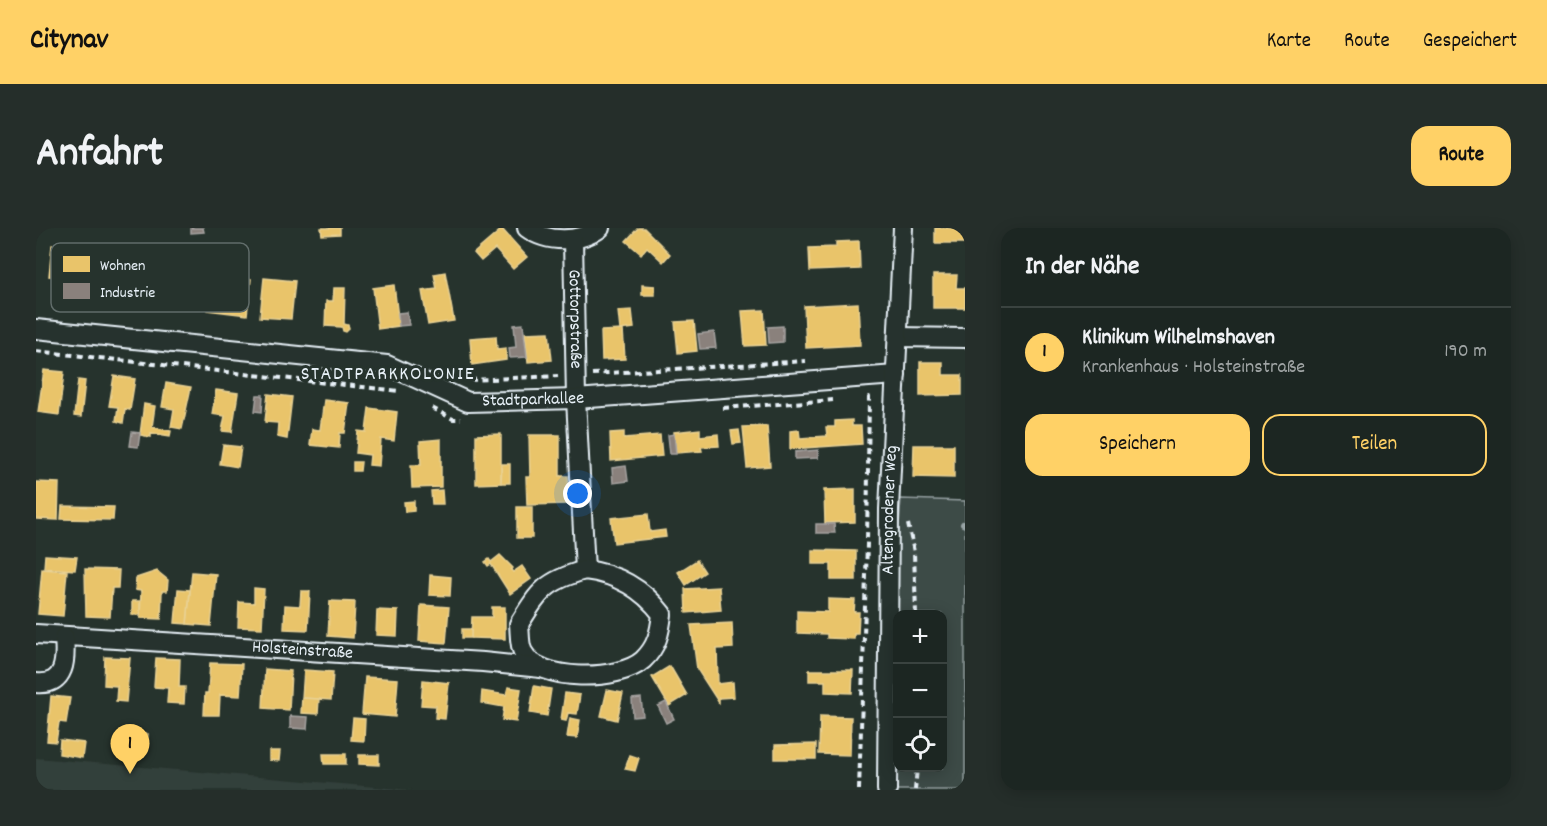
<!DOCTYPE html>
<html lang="de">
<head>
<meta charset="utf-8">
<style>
  :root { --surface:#1c2622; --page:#252e2a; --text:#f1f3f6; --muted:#a0a5a5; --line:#3a4340; --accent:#ffd166 }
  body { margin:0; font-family:Dekko,sans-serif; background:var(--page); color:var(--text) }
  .controls { position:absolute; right:18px; bottom:18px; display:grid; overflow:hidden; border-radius:12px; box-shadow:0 3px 15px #0003 }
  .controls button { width:54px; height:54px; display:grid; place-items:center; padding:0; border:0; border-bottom:2px solid var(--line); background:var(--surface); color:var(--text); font:30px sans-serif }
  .you { position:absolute; left:542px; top:266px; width:21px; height:21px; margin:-15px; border:4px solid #fff; border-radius:50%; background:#1a73e8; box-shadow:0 0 0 9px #1a73e833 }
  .badge { display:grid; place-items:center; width:39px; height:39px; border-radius:50%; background:var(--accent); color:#111; font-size:20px; font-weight:700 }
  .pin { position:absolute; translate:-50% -50px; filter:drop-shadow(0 2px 3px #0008) }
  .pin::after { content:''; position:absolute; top:32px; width:21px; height:18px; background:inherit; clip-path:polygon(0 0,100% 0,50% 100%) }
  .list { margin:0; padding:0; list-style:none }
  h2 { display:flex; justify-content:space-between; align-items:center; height:78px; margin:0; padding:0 24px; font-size:26px }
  h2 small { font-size:20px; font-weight:400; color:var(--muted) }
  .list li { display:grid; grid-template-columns:39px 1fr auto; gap:18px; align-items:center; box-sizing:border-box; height:90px; padding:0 24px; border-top:2px solid var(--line) }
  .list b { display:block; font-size:22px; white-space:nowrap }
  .list p { margin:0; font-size:20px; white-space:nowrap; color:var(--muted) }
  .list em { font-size:20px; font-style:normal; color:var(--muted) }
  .actions { display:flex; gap:12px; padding:18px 24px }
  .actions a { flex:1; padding:14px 0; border:2px solid var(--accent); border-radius:18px; text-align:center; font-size:21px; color:var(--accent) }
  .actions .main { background:var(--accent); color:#111 }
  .icon { flex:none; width:33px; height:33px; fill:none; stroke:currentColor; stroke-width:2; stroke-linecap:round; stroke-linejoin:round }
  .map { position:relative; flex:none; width:929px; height:562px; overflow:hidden; border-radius:18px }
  header { display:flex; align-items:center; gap:36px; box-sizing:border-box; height:84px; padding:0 30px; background:var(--accent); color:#111 }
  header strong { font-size:28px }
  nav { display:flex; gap:33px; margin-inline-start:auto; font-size:21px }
  .intro { display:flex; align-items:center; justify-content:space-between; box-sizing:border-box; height:144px; padding:0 36px }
  h1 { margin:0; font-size:42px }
  .button { padding:15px 27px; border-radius:18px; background:var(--accent); color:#111; font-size:21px; font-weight:700 }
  main { display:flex; gap:36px; padding:0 36px }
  aside { flex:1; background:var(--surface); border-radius:18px; box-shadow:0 3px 15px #0003 }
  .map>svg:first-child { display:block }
</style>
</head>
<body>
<header>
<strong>Citynav</strong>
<nav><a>Karte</a><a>Route</a><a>Gespeichert</a></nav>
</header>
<div class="intro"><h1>Anfahrt</h1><a class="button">Route</a></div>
<main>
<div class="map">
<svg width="929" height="562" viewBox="0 0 929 562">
  <rect width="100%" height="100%" fill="#26332d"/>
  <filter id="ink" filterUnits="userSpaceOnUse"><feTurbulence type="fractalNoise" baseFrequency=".0167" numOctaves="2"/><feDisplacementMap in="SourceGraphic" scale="12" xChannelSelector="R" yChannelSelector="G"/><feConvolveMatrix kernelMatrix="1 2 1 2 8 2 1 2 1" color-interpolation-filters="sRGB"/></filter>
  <g filter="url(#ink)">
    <!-- built -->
    <polygon fill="#333f3a" points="0,530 376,562 0,562"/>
    <!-- park -->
    <path fill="#3e4b47" stroke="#939ea0" stroke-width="1.5" fill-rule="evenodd" d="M865,271L929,273V562H859L852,442ZM861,386H906V540H861Z"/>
    <!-- homes -->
    <g fill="#e9c46a" stroke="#e9d295" stroke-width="1.5">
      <polygon points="285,0 304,0 304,6 286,7"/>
      <polygon points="602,0 608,0 634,26 627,34 611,19 605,26 590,13"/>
      <rect x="899" y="0" width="30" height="15"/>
      <polygon points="466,1 491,29 477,41 459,21 445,33 438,25"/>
      <polygon points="823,13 824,41 774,43 773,20 800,19 800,14"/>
      <polygon points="16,17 60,22 58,36 37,34 35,50 13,48"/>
      <polygon points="409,44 418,93 392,97 386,63 401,61 398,46"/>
      <polygon points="175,46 215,51 211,87 171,82"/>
      <polygon points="897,47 921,47 920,60 929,60 929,80 897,80"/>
      <polygon points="228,50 259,53 255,91 224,89"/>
      <polygon points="358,57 363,98 342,101 337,60"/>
      <polygon points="606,57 619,58 619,67 606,67"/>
      <polygon points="298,60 309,60 308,96 312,97 313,101 310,104 307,103 306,99 289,98 290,73 297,73"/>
      <polygon points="822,75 824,117 770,120 768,78"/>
      <polygon points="596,82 598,100 584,102 582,83"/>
      <polygon points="728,82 730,117 709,118 706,83"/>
      <polygon points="658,93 661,123 642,125 639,94"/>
      <polygon points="587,102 589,131 566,132 565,103"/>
      <polygon points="513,104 516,132 492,134 489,105"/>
      <polygon points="460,108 461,121 470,120 470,132 436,137 434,110"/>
      <polygon points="884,134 907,134 907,147 926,147 926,167 884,168"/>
      <polygon points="8,142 28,144 23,187 2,184"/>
      <polygon points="78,148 99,151 94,182 89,181 87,195 80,193 82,179 73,178"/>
      <polygon points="42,152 49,153 45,189 38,188"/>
      <polygon points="130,155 155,159 146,201 135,199 138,181 126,179"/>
      <polygon points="180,162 202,165 196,204 186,203 189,188 176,186"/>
      <polygon points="232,166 256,169 251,211 241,209 242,195 229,194"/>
      <polygon points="288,172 313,175 309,205 304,205 303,220 274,217 276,201 284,202"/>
      <polygon points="108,176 119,178 116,199 135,203 134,208 115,205 115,209 104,207"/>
      <polygon points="333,180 361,184 358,213 345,211 343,238 333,237 334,227 320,225 322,203 330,204"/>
      <polygon points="816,192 816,198 825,198 826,216 754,221 754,203 763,202 764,210 791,208 790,199 799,199 799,193"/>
      <polygon points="731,198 734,238 711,240 707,199"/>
      <polygon points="664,201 664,208 682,206 683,218 665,219 666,223 640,225 638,204"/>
      <polygon points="703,202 705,215 697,216 695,203"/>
      <polygon points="588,204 588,210 624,207 626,228 575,233 574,205"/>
      <polygon points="465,206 465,255 440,256 440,207"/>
      <polygon points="493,207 524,207 524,248 532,248 533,276 491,277 490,249 494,249"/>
      <polygon points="405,211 405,259 376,260 375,237 385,237 384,213"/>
      <polygon points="187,217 205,219 202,239 184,236"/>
      <polygon points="878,217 918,217 918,250 877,249"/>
      <polygon points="317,234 325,234 324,243 317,243"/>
      <polygon points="466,236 474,236 474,255 465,255"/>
      <polygon points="0,254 23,255 22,292 0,291"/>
      <polygon points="819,261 819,294 789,295 788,262"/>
      <polygon points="406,262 407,276 396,276 395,263"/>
      <polygon points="378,273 378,283 369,284 368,274"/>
      <polygon points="26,278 78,279 77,292 25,291"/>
      <rect x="481" y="279" width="15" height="31"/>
      <polygon points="612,286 614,304 629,302 630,309 578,315 575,290"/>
      <polygon points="776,322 820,323 820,352 795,352 795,336 776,336"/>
      <polygon points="9,327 41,329 39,342 8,340"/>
      <polygon points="464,327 477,340 475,342 477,344 486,338 495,351 474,366 455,336 452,338 449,334 453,331 455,334"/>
      <polygon points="661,332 669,344 650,357 642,344"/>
      <polygon points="6,341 31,343 27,388 2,386"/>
      <polygon points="49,341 83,342 82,360 76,360 74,389 50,388"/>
      <polygon points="121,343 132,352 131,363 126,363 125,391 104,390 105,363 99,362 100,350"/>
      <polygon points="156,344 180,346 175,398 151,396"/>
      <polygon points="394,347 415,349 414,368 393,367"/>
      <polygon points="683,359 685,382 650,385 649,361"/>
      <polygon points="218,360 228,361 226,400 202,399 203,374 218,375"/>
      <polygon points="142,361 154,362 151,396 139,395"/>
      <polygon points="265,363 274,363 272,402 248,401 249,377 264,378"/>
      <polygon points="792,371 819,372 818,384 823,384 822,406 818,406 818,411 791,410 791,406 761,405 761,383 792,384"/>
      <rect x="96" y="373" width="8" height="14"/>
      <polygon points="294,373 319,374 317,410 292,408"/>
      <polygon points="385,377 413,379 410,415 383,413"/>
      <polygon points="456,379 469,379 469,411 435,410 436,389 456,389"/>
      <polygon points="341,382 362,383 361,408 340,407"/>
      <polygon points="696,395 697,420 681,421 682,456 697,454 698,469 683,470 683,475 661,441 655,397"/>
      <rect x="426" y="401" width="9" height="9"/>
      <polygon points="69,429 94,430 90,474 80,473 81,458 68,457"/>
      <polygon points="120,430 144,431 143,459 149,459 148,476 131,475 132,460 118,459"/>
      <polygon points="174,435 206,436 204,468 184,467 183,487 168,487 169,465 172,465"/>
      <polygon points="634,438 651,467 633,478 616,449"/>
      <polygon points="229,441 255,443 253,482 227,480"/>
      <polygon points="268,442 297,444 295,472 266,470"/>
      <polygon points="773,442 817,442 816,465 789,464 789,453 773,453"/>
      <polygon points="329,449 362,451 359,489 326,486"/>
      <polygon points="387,452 413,455 409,491 399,490 400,478 385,477"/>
      <polygon points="498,458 515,461 511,488 494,485"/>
      <polygon points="472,459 485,461 480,494 466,492 468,479 445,475 446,463 470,467"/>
      <polygon points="571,462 587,465 581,492 565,488"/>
      <polygon points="529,465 544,467 541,486 532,485 530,493 525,492"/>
      <polygon points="15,468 34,470 30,495 23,494 20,514 11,513"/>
      <polygon points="266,470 283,471 282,486 265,485"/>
      <polygon points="784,488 815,489 814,527 783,526"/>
      <polygon points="317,490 329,491 328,513 315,512"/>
      <polygon points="534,490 544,492 541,510 531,509"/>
      <polygon points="90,505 112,506 111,524 89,522"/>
      <polygon points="24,512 48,515 46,530 23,526"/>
      <polygon points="780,516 780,531 739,531 739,517"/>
      <polygon points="233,523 244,523 243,533 233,532"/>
      <polygon points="287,526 310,526 310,536 288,536"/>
      <polygon points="323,527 343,527 343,537 323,536"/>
      <polygon points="594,527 603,530 599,543 589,541"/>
    </g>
    <!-- industry -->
    <g fill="#8a817c" stroke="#a6a3a1" stroke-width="1.5">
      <polygon points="155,0 167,0 168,4 155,5"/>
      <polygon points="371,84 373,97 363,98 362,85"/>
      <polygon points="487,96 491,129 474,130 473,120 480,119 478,97"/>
      <polygon points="747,98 747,114 733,115 732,99"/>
      <polygon points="678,104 680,120 664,121 662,106"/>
      <polygon points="221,167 227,167 226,184 219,183"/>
      <polygon points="96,204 104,205 102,219 94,218"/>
      <polygon points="638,206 640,226 634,226 632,207"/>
      <polygon points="782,222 782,230 759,231 759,224"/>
      <polygon points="590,238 592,253 577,255 576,240"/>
      <polygon points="780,296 798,296 799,305 780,305"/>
      <polygon points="605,470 607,488 597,489 596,471"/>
      <polygon points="630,474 638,491 630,495 622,478"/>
      <polygon points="254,488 272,489 271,501 254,500"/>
    </g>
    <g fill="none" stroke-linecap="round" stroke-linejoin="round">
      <!-- stream -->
      <polyline stroke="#98a3a5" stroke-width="6" points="927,296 929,297"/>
      <!-- minor casing -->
      <g stroke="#e8f1f8" stroke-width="22">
        <g id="minor">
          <path d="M491,0C511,15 544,15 564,0"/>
          <path id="s1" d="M537,11L540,171L549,342"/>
          <path id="s2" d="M0,101L351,137L432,174L540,171L860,147"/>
          <polyline points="862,109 929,110"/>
          <path d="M549,342C581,346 607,361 626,386C624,404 621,419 607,432C584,453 503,455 487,424C483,417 484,404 483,396C504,362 510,353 549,342Z"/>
          <path id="s3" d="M0,406L447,434L505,440"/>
          <path d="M0,455C30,458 30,431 28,409"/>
          <path id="s4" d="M851,562L853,281L867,0"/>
        </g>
      </g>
      <!-- path -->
      <g stroke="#e8f1f8" stroke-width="4" stroke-dasharray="6 4.5" stroke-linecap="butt">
        <polyline points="0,123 363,163"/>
        <polyline points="556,146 770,133"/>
        <polyline points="434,152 522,148"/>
        <polyline points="396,180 417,191 425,191"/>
        <polyline points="687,180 797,172"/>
        <polyline points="872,296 878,324 880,386"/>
        <polyline points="823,562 831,316 833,169 828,170"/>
        <polyline points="879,562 881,540"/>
      </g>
      <!-- minor -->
      <use href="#minor" stroke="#26332d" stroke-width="18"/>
    </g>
  </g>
  <g text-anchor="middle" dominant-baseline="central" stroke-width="6" stroke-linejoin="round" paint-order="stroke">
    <!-- street labels -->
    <g font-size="18" fill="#e8f1f8" stroke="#26332d">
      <text stroke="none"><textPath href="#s1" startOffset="80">Gottorpstraße</textPath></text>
      <text stroke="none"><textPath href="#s2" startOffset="507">Stadtparkallee</textPath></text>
      <text stroke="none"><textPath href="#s4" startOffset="280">Altengrodener Weg</textPath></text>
      <text stroke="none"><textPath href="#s3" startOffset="267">Holsteinstraße</textPath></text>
    </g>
    <!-- neighbourhood labels -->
    <g font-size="20" letter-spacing="1.5" fill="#e8f1f8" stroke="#26332d">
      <text x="352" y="147">STADTPARKKOLONIE</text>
    </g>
  </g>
  <!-- legend -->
  <rect x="15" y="15" width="198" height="69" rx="9" fill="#26332d" stroke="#606c6a" stroke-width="1.5"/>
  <rect x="27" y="28" width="27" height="16" fill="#e9c46a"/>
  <rect x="27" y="55" width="27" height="16" fill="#8a817c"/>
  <g font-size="16" fill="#e8f1f8">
    <text x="64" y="42">Wohnen</text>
    <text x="64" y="69">Industrie</text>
  </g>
</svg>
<div class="controls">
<button>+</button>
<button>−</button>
<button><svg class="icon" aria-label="locate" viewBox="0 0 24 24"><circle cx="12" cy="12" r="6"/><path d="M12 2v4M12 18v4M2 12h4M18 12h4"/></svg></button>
</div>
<div class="you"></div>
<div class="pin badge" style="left:94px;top:546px">1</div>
</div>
<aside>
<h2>In der Nähe<small></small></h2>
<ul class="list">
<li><span class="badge">1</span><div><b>Klinikum Wilhelmshaven</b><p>Krankenhaus · Holsteinstraße</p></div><em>190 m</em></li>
</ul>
<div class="actions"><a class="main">Speichern</a><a>Teilen</a></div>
</aside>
</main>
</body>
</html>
